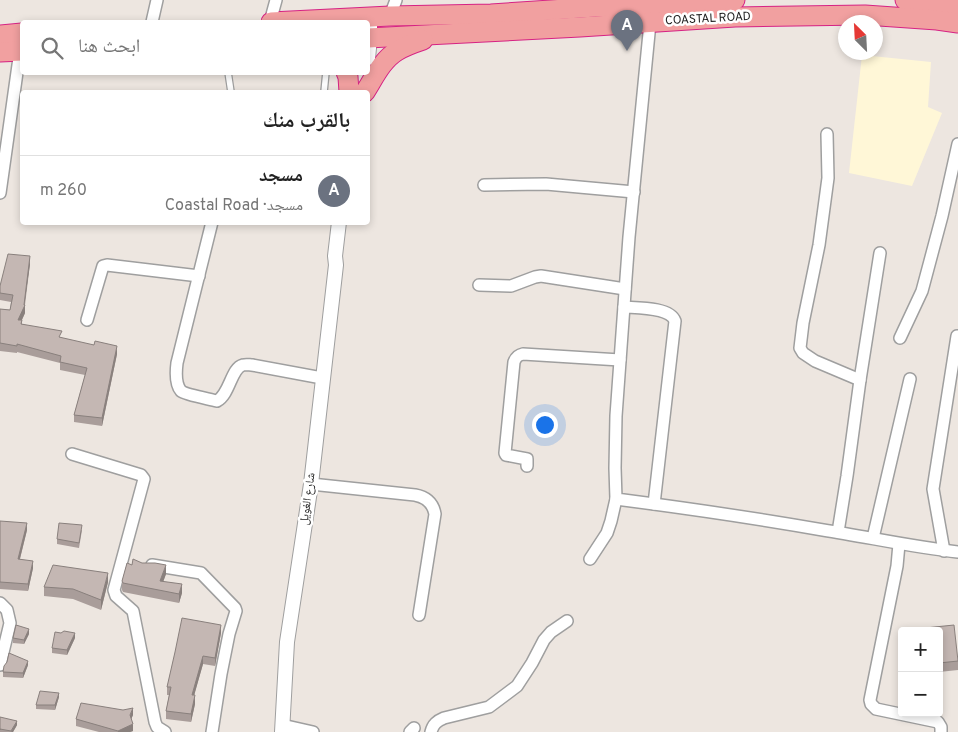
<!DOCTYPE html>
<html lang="ar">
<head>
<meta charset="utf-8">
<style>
  :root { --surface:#fff; --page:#f6f6f6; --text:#222; --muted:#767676; --line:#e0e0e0; --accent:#1a73e8 }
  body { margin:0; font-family:Overpass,"Noto Naskh Arabic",sans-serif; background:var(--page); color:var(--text); direction:rtl }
  .controls { position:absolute; right:15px; bottom:15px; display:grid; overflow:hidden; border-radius:5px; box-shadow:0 2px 8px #0003 }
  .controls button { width:45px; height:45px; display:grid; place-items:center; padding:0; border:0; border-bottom:1px solid var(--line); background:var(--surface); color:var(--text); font:25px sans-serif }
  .compass { position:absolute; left:838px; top:15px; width:45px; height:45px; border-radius:50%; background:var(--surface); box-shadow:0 2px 8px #0003; rotate:336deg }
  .you { position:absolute; left:544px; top:424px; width:18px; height:18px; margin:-12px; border:4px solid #fff; border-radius:50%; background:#1a73e8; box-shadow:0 0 0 8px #1a73e833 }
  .badge { display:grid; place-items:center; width:32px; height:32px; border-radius:50%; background:var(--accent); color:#fff; font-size:16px; font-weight:700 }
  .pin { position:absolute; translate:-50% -41px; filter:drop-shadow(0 1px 2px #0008) }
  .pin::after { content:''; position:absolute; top:26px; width:18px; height:15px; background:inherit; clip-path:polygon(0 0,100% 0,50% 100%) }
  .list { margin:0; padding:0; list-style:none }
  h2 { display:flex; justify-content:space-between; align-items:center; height:65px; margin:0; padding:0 20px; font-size:21px }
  h2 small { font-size:16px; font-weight:400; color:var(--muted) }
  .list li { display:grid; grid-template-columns:32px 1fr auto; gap:15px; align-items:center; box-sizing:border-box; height:70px; padding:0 20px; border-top:1px solid var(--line) }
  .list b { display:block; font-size:19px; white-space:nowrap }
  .list p { margin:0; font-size:16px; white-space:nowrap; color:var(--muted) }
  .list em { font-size:16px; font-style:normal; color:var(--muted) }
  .icon { flex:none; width:28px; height:28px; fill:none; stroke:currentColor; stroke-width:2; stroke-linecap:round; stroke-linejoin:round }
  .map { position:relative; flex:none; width:958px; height:732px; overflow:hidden; direction:ltr }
  .search { position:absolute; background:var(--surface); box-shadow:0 2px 8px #0003; left:20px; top:20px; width:350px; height:55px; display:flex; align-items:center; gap:12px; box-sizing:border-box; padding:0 18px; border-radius:5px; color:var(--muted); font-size:19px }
  .panel { position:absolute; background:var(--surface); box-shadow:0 2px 8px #0003; left:20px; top:90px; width:350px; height:135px; border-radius:5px; direction:rtl }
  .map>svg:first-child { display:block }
</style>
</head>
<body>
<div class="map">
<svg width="958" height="732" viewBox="0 0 958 732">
  <rect width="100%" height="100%" fill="#ede6e0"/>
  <!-- education -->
  <polygon fill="#fff7d7" points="862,55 931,62 928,107 942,113 912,186 849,173"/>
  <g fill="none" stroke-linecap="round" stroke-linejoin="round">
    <!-- service casing -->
    <g stroke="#9f9f9f" stroke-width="8">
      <g id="service">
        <polyline points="228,72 231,92"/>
        <polyline points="324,92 326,72"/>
      </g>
    </g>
    <!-- minor casing -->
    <g stroke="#9f9f9f" stroke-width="14">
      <g id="minor">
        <polyline points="390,16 396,0"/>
        <polyline points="152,22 157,0"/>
        <polyline points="270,22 276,0"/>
        <path d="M650,23L629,237L616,416L615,468L616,499C685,508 755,518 823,530C868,537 913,547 958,552"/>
        <polyline points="827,134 828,178 819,245 803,323 800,348 803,353 815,361 860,380"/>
        <polyline points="484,185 546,184 634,192"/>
        <polyline points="0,193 20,51"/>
        <path d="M212,222L177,363C176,371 175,384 181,391C186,395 210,399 217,401C230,394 231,368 243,365C244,364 250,365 252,365L322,378"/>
        <polyline points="479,285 511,286 535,277 541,276 625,289"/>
        <path d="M624,307C637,308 670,307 675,321L654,504"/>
        <polyline points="87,320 103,266 107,265 199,276"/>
        <polyline points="900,338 922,291 942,216 958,144"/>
        <polyline points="72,454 141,475 144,479 114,590 116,596 133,611 155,722 157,727 165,732"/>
        <path d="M527,466V459L506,455L505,453L514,362C516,357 518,355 523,354L620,360"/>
        <path d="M311,484L415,495C426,497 433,503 435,514L419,615"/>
        <polyline points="838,532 847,476 860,380 880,253"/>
        <polyline points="873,538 910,379"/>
        <polyline points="899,544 897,566 870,700 871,704 876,709 938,722 941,727 941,732"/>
        <polyline points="944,551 933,489 957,336"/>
        <polyline points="590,559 607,533 611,521 616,499"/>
        <polyline points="152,565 201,573 235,608 236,611 229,634 221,674 212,732"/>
        <polyline points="0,603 7,610 10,623 0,665"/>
        <polyline points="282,725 313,732"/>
        <polyline points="410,732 414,728"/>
        <path d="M431,732C433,724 437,721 444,718L489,707L517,686L532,663L544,640L551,632L567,621"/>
      </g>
    </g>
    <!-- tertiary casing -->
    <g stroke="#9f9f9f" stroke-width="16">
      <g id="tertiary">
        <polyline points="368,58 370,38 370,17"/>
        <polyline points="282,732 287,642 311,484 336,265 335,256 339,222"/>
      </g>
    </g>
    <!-- trunk casing -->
    <g stroke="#d62284" stroke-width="21">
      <g id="trunk">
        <polyline points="905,0 958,6"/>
        <polyline points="271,22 390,16 491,14 595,7 693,4 735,0"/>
        <polyline points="0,35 22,33"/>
        <polyline points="368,38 580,27 735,17 865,15 937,20 958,23"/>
        <polyline points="0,52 22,51"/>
        <polyline points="346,72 348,77 349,92"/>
        <path d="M365,92C374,78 382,60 397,51C405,46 414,43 423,40"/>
      </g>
    </g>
    <!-- service -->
    <use href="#service" stroke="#fff" stroke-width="5.5"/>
    <!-- minor -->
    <use href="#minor" stroke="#fff" stroke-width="11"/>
    <!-- tertiary -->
    <use href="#tertiary" stroke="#fff" stroke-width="14"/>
    <!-- trunk -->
    <use href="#trunk" stroke="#f1a0a0" stroke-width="19"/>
  </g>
  <!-- wall -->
  <g fill="#a99d9a">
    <polygon points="30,264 25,305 25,313 22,320 22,324 62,338 117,354 102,426 74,422 74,415 85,375 60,370 60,363 17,352 17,353 0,351 0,309 10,310 11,302 0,300 0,286"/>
    <polygon points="0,521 27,530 20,559 33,568 28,591 0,589"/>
    <polygon points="82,530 79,548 57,544 57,539"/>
    <polygon points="142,563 166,574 163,582 182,593 179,603 123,592 122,590 122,581 132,565"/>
    <polygon points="108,582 101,610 73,599 44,596 44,587"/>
    <polygon points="939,631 958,661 958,670 939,672"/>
    <polygon points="221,633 215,666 203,664 194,695 195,704 191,722 166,719 166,711 169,695 167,695 167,687 175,656 175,652"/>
    <polygon points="29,634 24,644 13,643 13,638"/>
    <polygon points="75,638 67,655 52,653 52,648"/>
    <polygon points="28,665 23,678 3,677 3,672"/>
    <polygon points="59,697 55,710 36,709 36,705"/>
    <polygon points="133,715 131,719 133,731 130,732 99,732 76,726 76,719"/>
    <polygon points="0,717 17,725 13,732 0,732"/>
  </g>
  <!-- shaded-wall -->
  <g fill="#89807d">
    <polygon points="30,256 30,264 24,307 25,305 25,313 18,328 18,320 24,305"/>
    <polygon points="117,346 117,354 102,426 102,418"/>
    <polygon points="27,523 27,530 18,566 18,559"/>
    <polygon points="33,561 33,568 28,591 28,584"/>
    <polygon points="166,565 166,574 160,590 160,581"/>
    <polygon points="108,573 108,582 101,610 101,600"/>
    <polygon points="182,584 182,593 179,603 179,594"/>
    <polygon points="221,625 221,633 215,666 215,658"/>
    <polygon points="29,629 29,634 24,644 24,640"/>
    <polygon points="75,633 75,638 67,655 67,650"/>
    <polygon points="203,656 203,664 192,703 192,695"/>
    <polygon points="28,661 28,665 23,678 23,673"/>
    <polygon points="59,693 59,697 55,710 55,705"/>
    <polygon points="195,695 195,704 191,722 191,714"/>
    <polygon points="133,708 133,715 130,722 130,715"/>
    <polygon points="17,721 17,725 13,732 11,732"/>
    <polygon points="133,724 133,731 130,732 118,732 118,731"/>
  </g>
  <!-- building -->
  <g fill="#c4b7b3" stroke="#89807d">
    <polygon points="8,254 30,256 24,305 25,305 18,320 22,320 21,324 62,331 59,337 94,345 95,341 117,346 102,418 74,415 87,368 60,362 61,356 17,344 17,346 0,343 0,309 10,310 13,295 0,293 0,286"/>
    <polygon points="0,521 27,523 18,559 33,561 28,584 0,582"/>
    <polygon points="59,523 82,525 79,543 57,539"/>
    <polygon points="133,559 142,563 155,563 166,565 160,581 182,584 179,594 123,583 122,581 127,563 132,565"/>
    <polygon points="53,565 108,573 101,600 73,589 44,587"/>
    <polygon points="182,618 221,625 215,658 203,656 192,695 195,695 191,714 166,711 171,687 167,687 175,652"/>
    <polygon points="16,625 29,629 24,640 13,638"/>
    <polygon points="954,625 958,661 939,663 939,631 907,631 906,630"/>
    <polygon points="64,631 75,633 67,650 52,648 55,632 61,633"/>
    <polygon points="9,653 28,661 23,673 3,672 4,666 7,662"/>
    <polygon points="40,691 59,693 55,705 36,705"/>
    <polygon points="81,703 123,710 133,708 130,715 133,724 118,731 76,719"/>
    <polygon points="0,717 17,721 11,731 0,729 0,730"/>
  </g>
  <g text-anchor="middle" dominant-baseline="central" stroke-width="5" stroke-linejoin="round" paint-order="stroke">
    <!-- street labels -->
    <g font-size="12" fill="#1b1b1b" stroke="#fff">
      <text transform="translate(708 19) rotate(-3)">COASTAL ROAD</text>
      <text transform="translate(308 499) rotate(-82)">شارع الغويل</text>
    </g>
  </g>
</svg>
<div class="controls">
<button>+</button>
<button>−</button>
</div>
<svg class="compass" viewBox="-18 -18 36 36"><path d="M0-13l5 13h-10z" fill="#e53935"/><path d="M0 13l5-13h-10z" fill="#767676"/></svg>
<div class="you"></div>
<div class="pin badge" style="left:627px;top:51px;background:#6b7280">A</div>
<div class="search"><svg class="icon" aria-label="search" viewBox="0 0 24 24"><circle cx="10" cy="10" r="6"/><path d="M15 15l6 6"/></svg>ابحث هنا</div>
<section class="panel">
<h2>بالقرب منك<small></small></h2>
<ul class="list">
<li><span class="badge" style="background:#6b7280">A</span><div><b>مسجد</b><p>مسجد · Coastal Road</p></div><em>260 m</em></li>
</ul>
</section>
</div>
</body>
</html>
